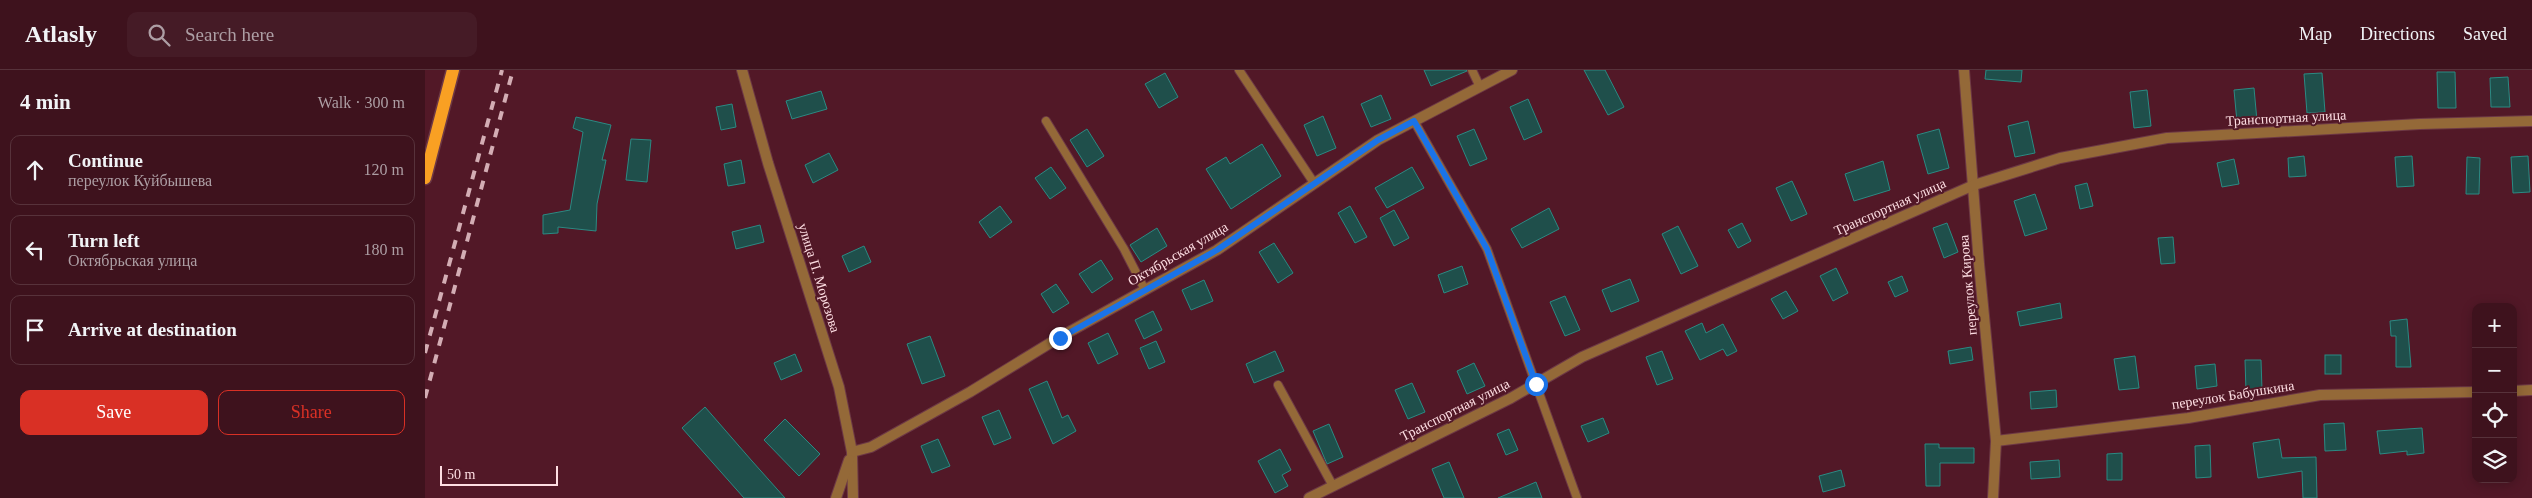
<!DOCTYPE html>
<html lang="en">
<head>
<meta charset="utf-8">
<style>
  :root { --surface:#3e121d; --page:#451b26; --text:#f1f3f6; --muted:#ad9ea4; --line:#57323b; --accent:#d93025 }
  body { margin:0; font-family:Georgia,serif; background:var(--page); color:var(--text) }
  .controls { position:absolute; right:15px; bottom:15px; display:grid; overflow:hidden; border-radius:10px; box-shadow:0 2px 12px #0003 }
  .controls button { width:45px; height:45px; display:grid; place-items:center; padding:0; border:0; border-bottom:1px solid var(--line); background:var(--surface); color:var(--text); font:25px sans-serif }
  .scale { position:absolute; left:15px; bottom:12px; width:118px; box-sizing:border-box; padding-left:5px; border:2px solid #fddde2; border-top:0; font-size:14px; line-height:18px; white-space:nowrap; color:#fddde2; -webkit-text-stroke:4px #521827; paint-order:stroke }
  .stop { position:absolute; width:15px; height:15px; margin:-11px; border:4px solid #1a73e8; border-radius:50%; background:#fff }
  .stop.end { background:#1a73e8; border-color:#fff; box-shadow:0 1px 5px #0008 }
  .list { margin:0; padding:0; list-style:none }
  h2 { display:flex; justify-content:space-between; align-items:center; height:65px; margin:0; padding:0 20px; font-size:21px }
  h2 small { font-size:16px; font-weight:400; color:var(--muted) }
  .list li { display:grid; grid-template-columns:32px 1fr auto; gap:15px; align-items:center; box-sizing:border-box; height:70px; margin:0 10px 10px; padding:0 10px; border:1px solid var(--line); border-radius:10px }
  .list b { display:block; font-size:19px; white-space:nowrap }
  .list p { margin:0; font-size:16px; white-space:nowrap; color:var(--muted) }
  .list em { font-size:16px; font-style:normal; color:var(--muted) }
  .actions { display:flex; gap:10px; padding:15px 20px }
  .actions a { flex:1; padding:11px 0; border:1px solid var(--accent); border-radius:10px; text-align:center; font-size:18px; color:var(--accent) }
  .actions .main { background:var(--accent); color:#fff }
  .icon { flex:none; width:28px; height:28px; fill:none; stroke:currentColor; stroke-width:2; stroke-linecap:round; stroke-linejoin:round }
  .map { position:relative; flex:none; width:2107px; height:428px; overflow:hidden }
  header { display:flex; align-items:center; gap:30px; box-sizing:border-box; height:70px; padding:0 25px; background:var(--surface); border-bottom:1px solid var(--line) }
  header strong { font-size:24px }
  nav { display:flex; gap:28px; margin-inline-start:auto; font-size:18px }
  .search { width:350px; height:45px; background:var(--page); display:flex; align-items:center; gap:12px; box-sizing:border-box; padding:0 18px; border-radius:10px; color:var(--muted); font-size:19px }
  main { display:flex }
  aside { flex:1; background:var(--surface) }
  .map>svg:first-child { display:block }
</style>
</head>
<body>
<header>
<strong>Atlasly</strong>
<div class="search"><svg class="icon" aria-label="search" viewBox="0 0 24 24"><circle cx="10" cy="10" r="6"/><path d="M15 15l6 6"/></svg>Search here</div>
<nav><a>Map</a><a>Directions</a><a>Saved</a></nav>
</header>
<main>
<aside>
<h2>4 min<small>Walk · 300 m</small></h2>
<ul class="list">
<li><svg class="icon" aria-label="ahead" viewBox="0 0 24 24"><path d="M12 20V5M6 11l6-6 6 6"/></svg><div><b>Continue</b><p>переулок Куйбышева</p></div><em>120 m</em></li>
<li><svg class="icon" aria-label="left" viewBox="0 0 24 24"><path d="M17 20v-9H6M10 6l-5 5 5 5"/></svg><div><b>Turn left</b><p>Октябрьская улица</p></div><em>180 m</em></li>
<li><svg class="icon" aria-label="arrive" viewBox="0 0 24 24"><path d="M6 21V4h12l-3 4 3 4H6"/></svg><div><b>Arrive at destination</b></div></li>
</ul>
<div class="actions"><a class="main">Save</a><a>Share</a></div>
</aside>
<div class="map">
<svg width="2107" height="428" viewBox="0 0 2107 428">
  <rect width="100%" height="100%" fill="#521827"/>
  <!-- building -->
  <g fill="#1f4f4b" stroke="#2b8a83">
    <polygon points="999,0 1041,0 1042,1 1006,16"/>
    <polygon points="1159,0 1180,0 1199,37 1183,45"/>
    <polygon points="1561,0 1597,0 1596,12 1560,9"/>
    <polygon points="2012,2 2030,2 2031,38 2013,38"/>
    <polygon points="740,3 753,27 734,38 720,14"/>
    <polygon points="1897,3 1900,42 1882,43 1879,4"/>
    <polygon points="2083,7 2085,37 2066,37 2065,8"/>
    <polygon points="1829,18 1832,51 1812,52 1809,20"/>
    <polygon points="1722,20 1726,56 1709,58 1705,22"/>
    <polygon points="396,21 402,39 367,49 361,31"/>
    <polygon points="956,25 966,49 946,57 936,34"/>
    <polygon points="1103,29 1117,62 1099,70 1085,37"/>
    <polygon points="307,34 311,57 296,60 291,37"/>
    <polygon points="898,46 911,78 892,86 879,55"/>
    <polygon points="151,47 186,55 177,90 181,90 172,134 171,161 133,157 133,163 118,164 118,145 145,140 158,62 148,58"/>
    <polygon points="1603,51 1610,83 1590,87 1583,56"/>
    <polygon points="662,59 679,86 662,97 645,70"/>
    <polygon points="1049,59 1062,89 1045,96 1032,66"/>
    <polygon points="1514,59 1524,98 1503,104 1492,65"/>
    <polygon points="206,69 226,70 222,112 201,110"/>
    <polygon points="837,74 856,106 806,139 781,99 801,87 805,94"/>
    <polygon points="404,83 413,100 388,113 380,95"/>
    <polygon points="1879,86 1881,106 1864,107 1863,88"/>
    <polygon points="1987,86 1989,116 1972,117 1970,87"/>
    <polygon points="2103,86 2105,122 2088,123 2086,87"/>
    <polygon points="2042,87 2055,88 2054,124 2041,124"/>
    <polygon points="1809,89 1814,114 1797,117 1792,93"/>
    <polygon points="316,90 320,113 303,116 299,94"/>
    <polygon points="1458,91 1465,120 1429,131 1420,104"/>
    <polygon points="626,97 641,118 625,129 610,108"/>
    <polygon points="987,97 999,118 962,138 950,118"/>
    <polygon points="1367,111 1382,144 1366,151 1351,118"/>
    <polygon points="1662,113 1668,136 1655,139 1650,116"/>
    <polygon points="1610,124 1622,159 1600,166 1589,131"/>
    <polygon points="575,136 587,152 565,168 554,152"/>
    <polygon points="925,136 942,167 930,173 913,143"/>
    <polygon points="1124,138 1134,159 1097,178 1086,159"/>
    <polygon points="969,140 984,168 969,176 955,148"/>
    <polygon points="1317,153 1326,171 1313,178 1303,160"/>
    <polygon points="1522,153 1533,182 1519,188 1508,158"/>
    <polygon points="335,155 339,172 311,179 307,162"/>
    <polygon points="1253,156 1273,196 1256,204 1237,164"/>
    <polygon points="732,158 742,176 716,192 705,175"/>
    <polygon points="1748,167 1750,193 1736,194 1733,168"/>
    <polygon points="849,173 868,203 853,213 834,182"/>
    <polygon points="439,176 446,192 424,202 417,186"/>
    <polygon points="676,190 688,209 667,223 654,204"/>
    <polygon points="1037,196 1043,214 1019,223 1013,205"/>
    <polygon points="1411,198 1423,223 1408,231 1395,206"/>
    <polygon points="1477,206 1483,221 1470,227 1463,212"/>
    <polygon points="1205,209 1214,231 1186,242 1177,220"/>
    <polygon points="779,210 788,231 766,240 757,220"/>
    <polygon points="631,214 644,233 628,243 616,224"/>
    <polygon points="1361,221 1373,241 1358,249 1346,229"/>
    <polygon points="1140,226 1155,260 1140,266 1125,232"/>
    <polygon points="1635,233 1637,248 1595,256 1592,242"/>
    <polygon points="728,241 737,260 719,269 710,250"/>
    <polygon points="1982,249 1986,297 1971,297 1971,266 1966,266 1965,251"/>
    <polygon points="1277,253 1281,263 1298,254 1312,281 1302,286 1298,279 1275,290 1260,261"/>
    <polygon points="683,263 693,284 673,294 663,273"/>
    <polygon points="505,266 520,306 497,314 482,274"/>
    <polygon points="731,271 740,292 724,299 715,278"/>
    <polygon points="1546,277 1548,290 1525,294 1523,281"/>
    <polygon points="850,281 859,301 829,313 821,294"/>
    <polygon points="1237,281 1248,309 1232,315 1221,287"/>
    <polygon points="370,284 377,301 356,310 349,293"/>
    <rect x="1900" y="285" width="16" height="19"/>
    <polygon points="1710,286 1714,318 1694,320 1689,289"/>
    <polygon points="1820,290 1836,290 1837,320 1821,321"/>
    <polygon points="1049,293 1060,316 1042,324 1032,301"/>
    <polygon points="1790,294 1792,316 1772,319 1770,296"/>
    <polygon points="622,311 637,348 643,345 651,361 628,374 604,319"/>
    <polygon points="987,313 1000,342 983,349 970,320"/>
    <polygon points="1631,320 1632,337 1606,339 1605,322"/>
    <polygon points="280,337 327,391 360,428 319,428 257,358"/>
    <polygon points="574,340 586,368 569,375 557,347"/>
    <polygon points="1178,348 1184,363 1163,372 1156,356"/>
    <polygon points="360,349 395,384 374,406 339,370"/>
    <polygon points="1919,353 1921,380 1900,381 1899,354"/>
    <polygon points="904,354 918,387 902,394 888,361"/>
    <polygon points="1997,358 1999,383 1982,385 1982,381 1955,384 1952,361"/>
    <polygon points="1084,359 1093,380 1081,385 1072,364"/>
    <polygon points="513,369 525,396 507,403 496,376"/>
    <polygon points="1854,369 1857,388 1891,387 1892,428 1878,428 1877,401 1833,408 1828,373"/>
    <polygon points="1500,374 1514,374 1514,378 1549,378 1549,393 1515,393 1515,416 1501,416"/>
    <polygon points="1785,375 1786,407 1771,408 1770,376"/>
    <polygon points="855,379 866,400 857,405 863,416 850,423 833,391"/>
    <polygon points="1697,383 1697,410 1682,410 1682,384"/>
    <polygon points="1634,390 1635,407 1606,409 1605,392"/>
    <polygon points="1024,392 1039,428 1019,428 1007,399"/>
    <polygon points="1416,400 1420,416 1398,422 1394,406"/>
    <polygon points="1111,412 1117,428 1073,428"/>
  </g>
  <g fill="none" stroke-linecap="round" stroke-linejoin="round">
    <!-- lane casing -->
    <g stroke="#6d3845" stroke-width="10">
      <g id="lane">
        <polyline points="814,0 889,113"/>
        <polyline points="1047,0 1055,17"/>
        <polyline points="621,51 699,179 720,220"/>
        <polyline points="989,51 1062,179 1152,428"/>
        <polyline points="853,315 908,416"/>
      </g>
    </g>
    <!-- street casing -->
    <g stroke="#6d3845" stroke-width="12">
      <g id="street">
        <polyline points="317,0 343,93 414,317 427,382 428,428"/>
        <polyline points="1539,0 1554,194 1571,371 1568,428"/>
        <polyline points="2088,321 2107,320"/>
        <polyline points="1571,371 1763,348 1895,325 2051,322"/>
        <polyline points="427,382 446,377 545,322 635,267 792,180 953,70 1087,0"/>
        <polyline points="411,428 424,390"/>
        <polyline points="884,428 1086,328 1157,287 1549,115 1635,88 1742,68 1995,54 2107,51"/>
      </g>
    </g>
    <!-- primary casing -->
    <g stroke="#6d3845" stroke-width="15">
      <polyline id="primary" points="0,108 28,0"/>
    </g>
    <!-- lane -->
    <use href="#lane" stroke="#946938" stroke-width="8"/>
    <!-- street -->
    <use href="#street" stroke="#946938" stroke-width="10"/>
    <!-- primary -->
    <use href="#primary" stroke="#f9a023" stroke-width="12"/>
    <!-- rail -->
    <g stroke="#d3adb4" stroke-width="4" stroke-dasharray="9 9" stroke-linecap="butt">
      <polyline points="0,283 77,0"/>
      <polyline points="0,328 88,0"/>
    </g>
  </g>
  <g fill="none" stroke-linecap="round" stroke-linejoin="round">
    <!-- route -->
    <polyline stroke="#1a73e8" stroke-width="6" points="635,268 792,180 953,70 989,51 1062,179 1111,314"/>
  </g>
  <g text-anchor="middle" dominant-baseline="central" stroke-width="4" stroke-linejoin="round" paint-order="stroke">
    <!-- street labels -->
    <g font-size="14" fill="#fddde2" stroke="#521827">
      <text transform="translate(1861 48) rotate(-3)">Транспортная улица</text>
      <text transform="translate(1465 137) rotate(-24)">Транспортная улица</text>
      <text transform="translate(753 184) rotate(-30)">Октябрьская улица</text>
      <text transform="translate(394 208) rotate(73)">улица П. Морозова</text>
      <text transform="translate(1543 215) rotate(-95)">переулок Кирова</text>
      <text transform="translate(1808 325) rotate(-9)">переулок Бабушкина</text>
      <text transform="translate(1030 340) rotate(-27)">Транспортная улица</text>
    </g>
  </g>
</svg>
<div class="controls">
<button>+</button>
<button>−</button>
<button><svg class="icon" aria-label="locate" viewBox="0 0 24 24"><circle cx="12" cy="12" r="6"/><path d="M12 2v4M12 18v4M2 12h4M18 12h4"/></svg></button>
<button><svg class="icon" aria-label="layers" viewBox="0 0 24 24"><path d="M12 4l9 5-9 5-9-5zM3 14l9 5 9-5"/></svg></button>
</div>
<div class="scale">50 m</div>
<div class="stop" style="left:1111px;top:314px"></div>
<div class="stop end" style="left:635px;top:268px"></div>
</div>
</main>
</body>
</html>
